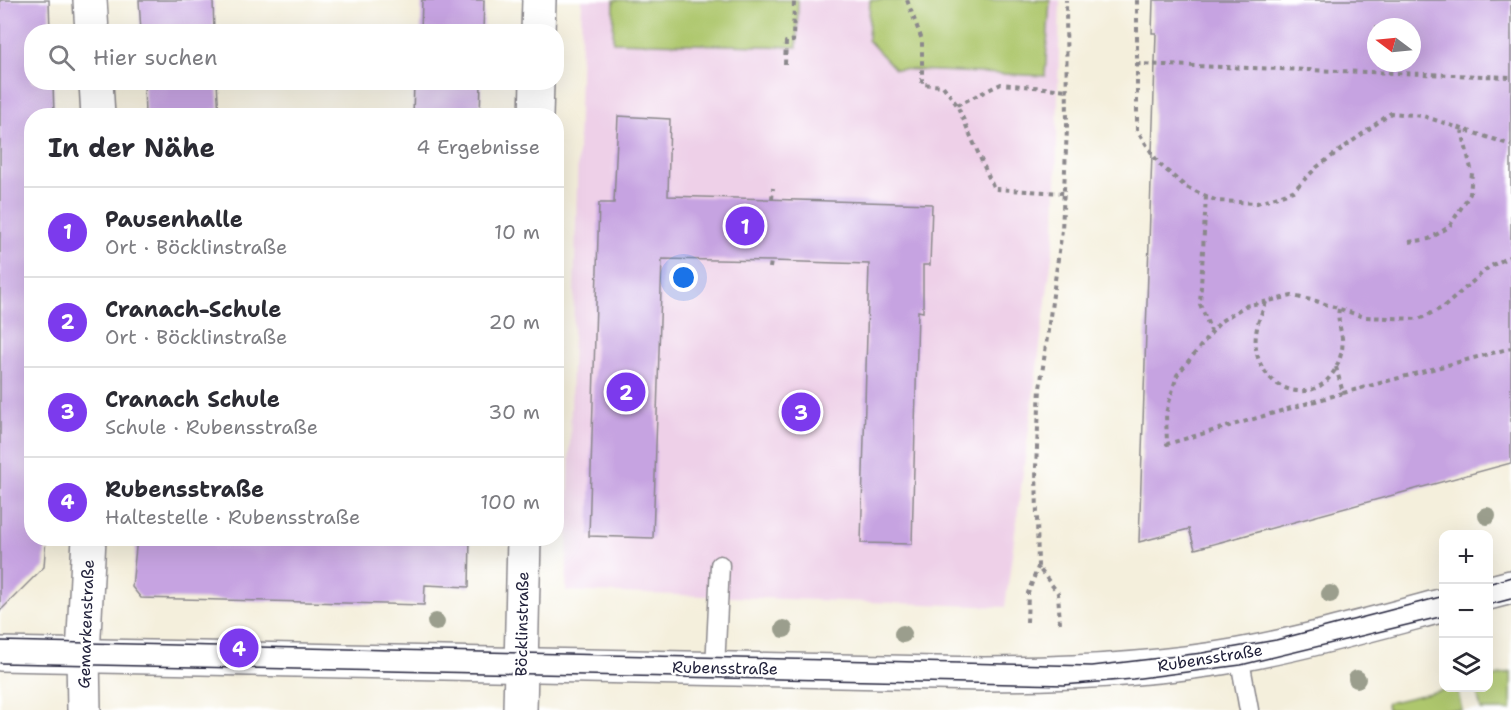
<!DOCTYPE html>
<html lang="de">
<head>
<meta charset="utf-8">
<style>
  :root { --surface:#fff; --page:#f2f2f3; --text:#2b2b33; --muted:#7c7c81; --line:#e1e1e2; --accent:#7c3aed }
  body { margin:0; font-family:"Shantell Sans",sans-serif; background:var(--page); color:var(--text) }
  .controls { position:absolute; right:18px; bottom:18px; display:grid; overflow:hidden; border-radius:12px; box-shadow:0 6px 24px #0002 }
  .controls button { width:54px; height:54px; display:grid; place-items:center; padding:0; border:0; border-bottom:2px solid var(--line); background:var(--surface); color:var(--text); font:30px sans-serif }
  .compass { position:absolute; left:1367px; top:18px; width:54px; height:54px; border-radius:50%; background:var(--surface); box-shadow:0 6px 24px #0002; rotate:286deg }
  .you { position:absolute; left:684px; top:278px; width:21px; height:21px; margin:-15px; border:4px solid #fff; border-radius:50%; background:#1a73e8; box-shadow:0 0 0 9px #1a73e833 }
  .badge { display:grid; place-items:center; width:39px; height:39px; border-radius:50%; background:var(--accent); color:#fff; font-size:20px; font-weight:700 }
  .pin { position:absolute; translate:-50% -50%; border:3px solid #fff; box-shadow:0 2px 6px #0006 }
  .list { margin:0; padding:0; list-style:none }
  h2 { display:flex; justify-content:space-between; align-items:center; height:78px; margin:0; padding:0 24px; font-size:26px }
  h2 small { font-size:20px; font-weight:400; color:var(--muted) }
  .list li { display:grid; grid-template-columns:39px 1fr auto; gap:18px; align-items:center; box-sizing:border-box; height:90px; padding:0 24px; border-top:2px solid var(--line) }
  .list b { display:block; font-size:22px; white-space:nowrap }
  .list p { margin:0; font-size:20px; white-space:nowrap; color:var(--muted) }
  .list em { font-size:20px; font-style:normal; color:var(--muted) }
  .icon { flex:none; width:33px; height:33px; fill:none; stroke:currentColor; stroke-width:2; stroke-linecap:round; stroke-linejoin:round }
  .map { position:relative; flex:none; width:1511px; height:710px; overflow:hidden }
  .search { position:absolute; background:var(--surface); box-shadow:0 6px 24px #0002; left:24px; top:24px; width:540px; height:66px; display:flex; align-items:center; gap:15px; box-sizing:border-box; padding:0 21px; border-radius:24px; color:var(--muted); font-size:22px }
  .panel { position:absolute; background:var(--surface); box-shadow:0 6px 24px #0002; left:24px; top:108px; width:540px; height:438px; border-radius:24px }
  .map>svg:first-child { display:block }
</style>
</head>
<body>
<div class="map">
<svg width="1511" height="710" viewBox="0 0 1511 710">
  <rect width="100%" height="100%" fill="#fff"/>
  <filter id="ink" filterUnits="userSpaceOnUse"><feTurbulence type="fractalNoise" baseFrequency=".0167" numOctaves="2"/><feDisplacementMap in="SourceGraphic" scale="12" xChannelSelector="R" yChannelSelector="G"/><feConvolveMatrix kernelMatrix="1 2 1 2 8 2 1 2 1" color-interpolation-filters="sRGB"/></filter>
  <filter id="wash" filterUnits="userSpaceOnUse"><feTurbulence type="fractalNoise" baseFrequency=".008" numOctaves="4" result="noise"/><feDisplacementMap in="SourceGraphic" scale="24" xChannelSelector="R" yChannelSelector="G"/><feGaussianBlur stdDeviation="1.35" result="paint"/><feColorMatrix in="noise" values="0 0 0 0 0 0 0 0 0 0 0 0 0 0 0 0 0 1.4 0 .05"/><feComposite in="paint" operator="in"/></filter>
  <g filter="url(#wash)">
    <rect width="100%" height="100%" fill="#f4efdc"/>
    <!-- built -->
    <polygon fill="#eed0e8" points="582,0 1060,0 1055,234 1005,607 566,591"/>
    <!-- green -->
    <g fill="#aec76d" stroke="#687454" stroke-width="1.5">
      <polygon points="614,0 798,0 797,47 613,42"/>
      <polygon points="870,0 1050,0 1045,76 895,69 868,40"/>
      <polygon points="1511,672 1511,710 1481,710 1476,688 1488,688 1489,678"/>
      <polygon points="1451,688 1457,688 1462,710 1388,710 1387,703"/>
    </g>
    <g id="blocks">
      <!-- building -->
      <g fill="#c6a3e1" fill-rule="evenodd">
        <polygon points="0,0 49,0 50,32 32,32 32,82 53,82 54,116 32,116 32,538 46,538 44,567 0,611"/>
        <polygon points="139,0 213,0 214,32 141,32"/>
        <polygon points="422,0 484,0 483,32 421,32"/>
        <path d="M1153,0H1511V463L1195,549L1189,529L1139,542L1156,33H1152ZM1376,27H1412V63H1376Z"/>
        <polygon points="144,82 217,82 219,116 145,116"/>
        <polygon points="414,82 481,82 480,116 413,116"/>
        <polygon points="618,116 670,119 668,196 932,204 930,265 923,265 923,312 918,311 912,544 861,543 869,264 771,261 662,259 653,538 589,536 599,203 614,203"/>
        <polygon points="137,538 470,538 469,587 425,585 424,605 141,598 132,587"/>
      </g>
    </g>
  </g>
  <g filter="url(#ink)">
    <use href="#blocks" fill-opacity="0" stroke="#8b888c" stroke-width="1.5"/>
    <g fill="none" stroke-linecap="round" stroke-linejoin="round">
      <!-- lane casing -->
      <g stroke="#8b888c" stroke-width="21">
        <g id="lane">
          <polyline points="1239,655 1249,710"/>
          <polyline points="715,668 720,565"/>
        </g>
      </g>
      <!-- street casing -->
      <g stroke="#8b888c" stroke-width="36">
        <g id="street">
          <polyline points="90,0 92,32"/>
          <polyline points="538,32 539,0"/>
          <polyline points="96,82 98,116"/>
          <polyline points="536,116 537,82"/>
          <polyline points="84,710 83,655 89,538"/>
          <polyline points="520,710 524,538"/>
        </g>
      </g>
      <!-- secondary casing -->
      <g stroke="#8b888c" stroke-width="36">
        <g id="secondary">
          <polyline points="1488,593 1511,587"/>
          <path d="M0,654L983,674C1069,674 1154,670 1239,655C1308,642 1376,623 1444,605"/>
        </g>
      </g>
      <!-- path -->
      <g stroke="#8b888c" stroke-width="4" stroke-dasharray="4.5 4.5" stroke-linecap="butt">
        <polyline points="907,0 922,40 922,84 943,86 957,105 994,189 1064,193"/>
        <polyline points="1137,0 1137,130 1159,164 1186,187 1217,201 1257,203 1293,191 1317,167 1391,113 1423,116 1511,145"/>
        <polyline points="785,64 786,42 793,41 794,0"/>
        <polyline points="1136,64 1511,77"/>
        <polyline points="957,105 1001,84 1067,90"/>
        <polyline points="1206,196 1200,304 1211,331"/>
        <polyline points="772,199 773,188"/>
        <polyline points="1409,242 1429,239 1449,227 1470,194 1472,173 1462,131"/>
        <polyline points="770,268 771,261"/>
        <path d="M1266,302C1263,311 1258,320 1257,328C1244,390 1324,420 1341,354C1346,338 1336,324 1339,309"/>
        <polyline points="1336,367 1343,393 1511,348"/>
        <polyline points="1343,393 1167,444 1166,413 1177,375 1221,321 1245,306 1292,296 1316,301 1364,317 1419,319 1444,307 1489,267 1511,256"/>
        <polyline points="1027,622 1028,593 1038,567"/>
        <polyline points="1060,623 1058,593 1038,567 1036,467 1040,388 1062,230 1067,129 1066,0"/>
      </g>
      <!-- lane -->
      <use href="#lane" stroke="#fff" stroke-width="18"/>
      <!-- street -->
      <use href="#street" stroke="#fff" stroke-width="33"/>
      <!-- secondary -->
      <use href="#secondary" stroke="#fff" stroke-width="33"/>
      <!-- tram -->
      <g stroke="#22223b" stroke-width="1.5">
        <polyline points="1488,584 1511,577"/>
        <polyline points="1488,605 1511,599"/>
        <polyline points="0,641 1092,666 1202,653 1276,640 1444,596"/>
        <polyline points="0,663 1064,685 1133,679 1241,665 1444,616"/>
      </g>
    </g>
    <!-- trees -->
    <g fill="#9b9e8d">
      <circle cx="1487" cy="516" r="9"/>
      <circle cx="1330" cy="594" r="9"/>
      <circle cx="436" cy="622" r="9"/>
      <circle cx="784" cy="629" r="9"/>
      <circle cx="903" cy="634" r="9"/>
      <circle cx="1357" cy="679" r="9"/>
    </g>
  </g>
  <g text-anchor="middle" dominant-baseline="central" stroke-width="5" stroke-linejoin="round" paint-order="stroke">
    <!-- street labels -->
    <g font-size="16" fill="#22223b" stroke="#fff">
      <text transform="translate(86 624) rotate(-88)">Gemarkenstraße</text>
      <text transform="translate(522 624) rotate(-89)">Böcklinstraße</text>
      <text transform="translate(1210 658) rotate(-9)">Rubensstraße</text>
      <text transform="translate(725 668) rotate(1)">Rubensstraße</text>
    </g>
  </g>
</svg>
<div class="controls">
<button>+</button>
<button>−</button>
<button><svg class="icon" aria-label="layers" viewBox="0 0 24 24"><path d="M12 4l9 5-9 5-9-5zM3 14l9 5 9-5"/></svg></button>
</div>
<svg class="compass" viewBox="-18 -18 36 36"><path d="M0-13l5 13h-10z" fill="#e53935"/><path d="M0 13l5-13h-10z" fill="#7c7c81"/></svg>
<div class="you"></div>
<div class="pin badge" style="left:745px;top:226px">1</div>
<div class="pin badge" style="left:626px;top:392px">2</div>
<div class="pin badge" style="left:801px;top:412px">3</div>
<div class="pin badge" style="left:239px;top:648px">4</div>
<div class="search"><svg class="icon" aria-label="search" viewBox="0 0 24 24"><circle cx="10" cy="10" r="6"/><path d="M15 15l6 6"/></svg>Hier suchen</div>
<section class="panel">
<h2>In der Nähe<small>4 Ergebnisse</small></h2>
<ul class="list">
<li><span class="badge">1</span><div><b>Pausenhalle</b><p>Ort · Böcklinstraße</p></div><em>10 m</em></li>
<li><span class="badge">2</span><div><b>Cranach-Schule</b><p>Ort · Böcklinstraße</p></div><em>20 m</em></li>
<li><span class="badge">3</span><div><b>Cranach Schule</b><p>Schule · Rubensstraße</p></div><em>30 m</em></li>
<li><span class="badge">4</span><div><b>Rubensstraße</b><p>Haltestelle · Rubensstraße</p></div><em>100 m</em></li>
</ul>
</section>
</div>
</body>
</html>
